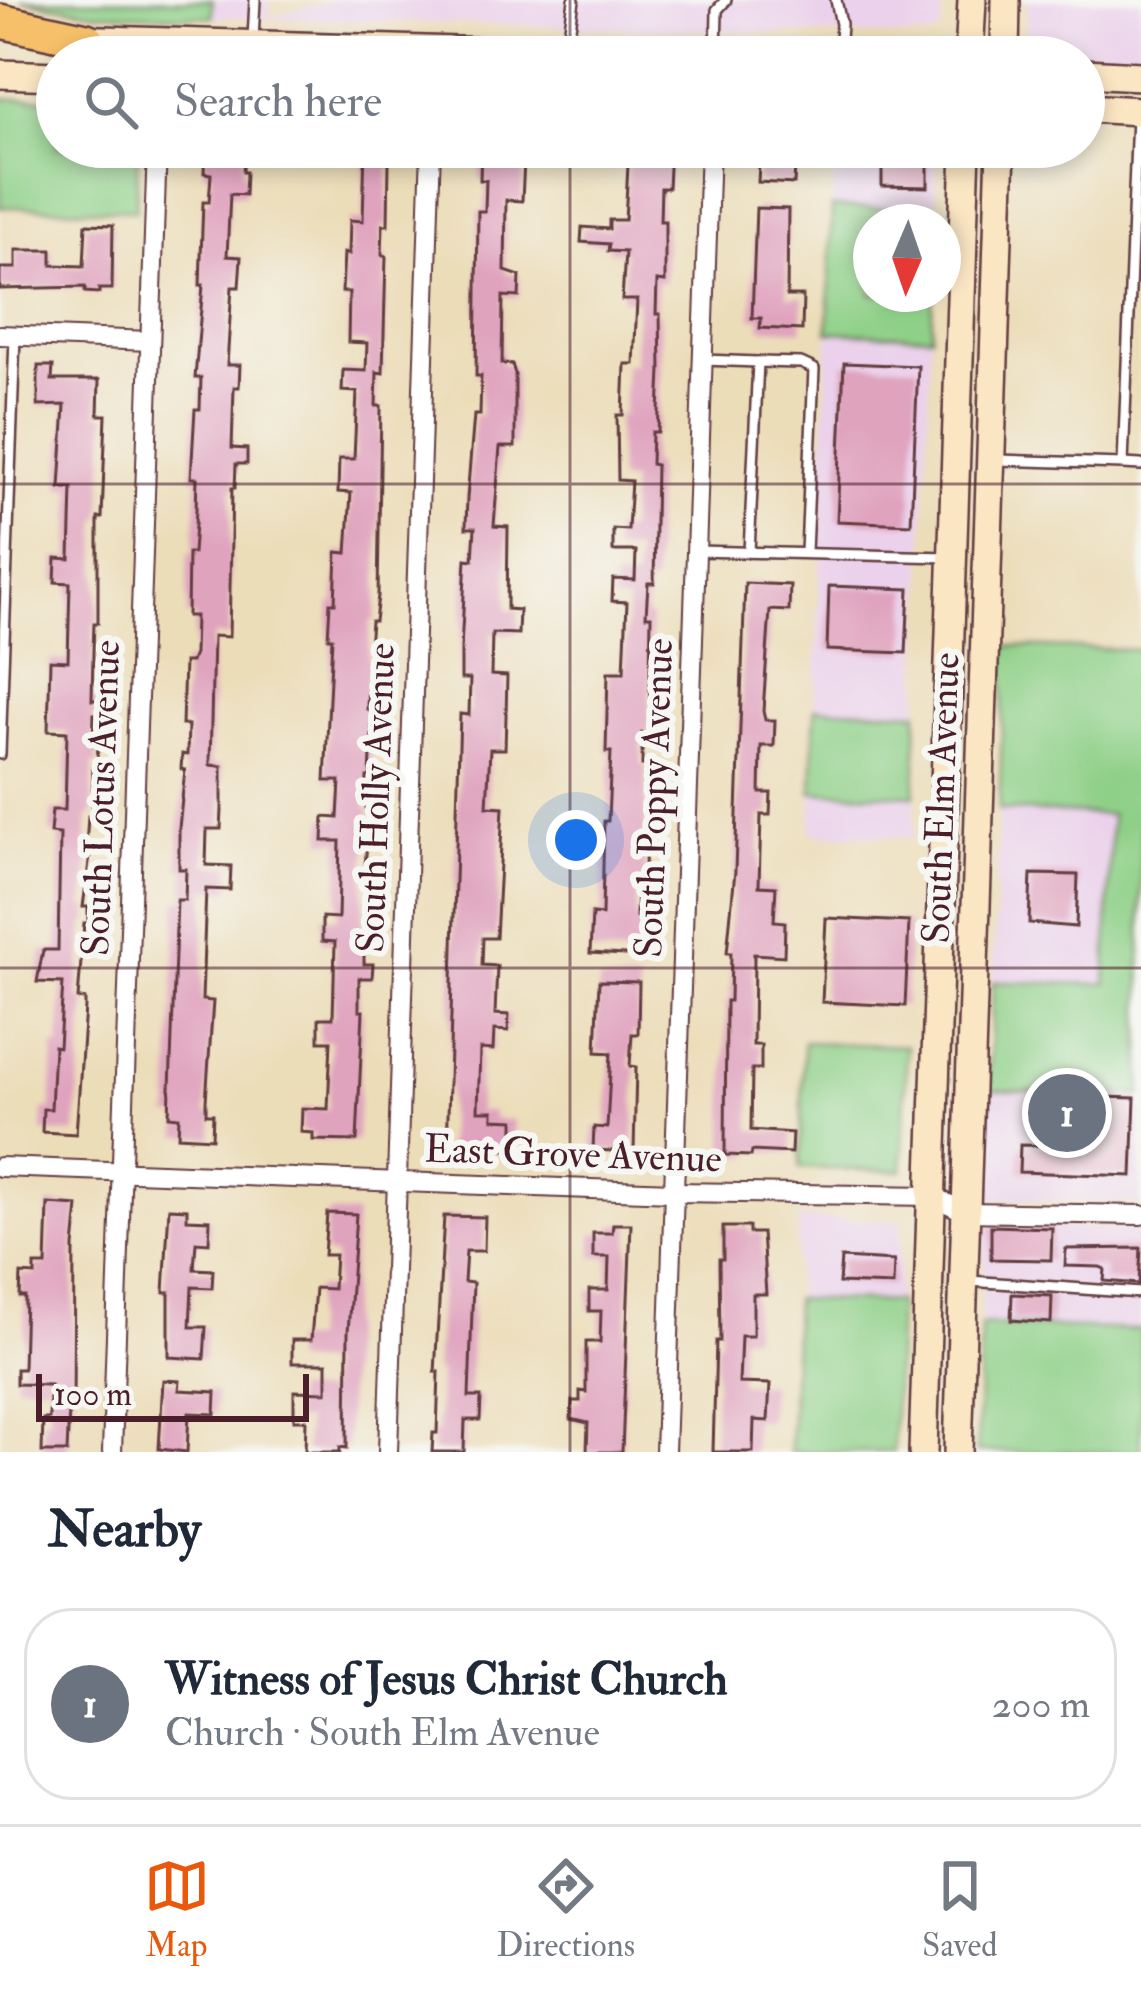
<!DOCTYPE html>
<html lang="en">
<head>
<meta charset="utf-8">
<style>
  :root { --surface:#fff; --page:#f2f2f3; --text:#1f2937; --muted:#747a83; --line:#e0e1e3; --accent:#ea580c }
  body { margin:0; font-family:"IM FELL Double Pica",serif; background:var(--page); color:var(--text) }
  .compass { position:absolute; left:853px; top:204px; width:108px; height:108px; border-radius:50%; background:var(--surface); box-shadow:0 6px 18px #0003; rotate:182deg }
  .scale { position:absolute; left:36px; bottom:30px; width:273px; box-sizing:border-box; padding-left:12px; border:6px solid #4a1f2b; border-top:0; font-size:33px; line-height:42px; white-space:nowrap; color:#4a1f2b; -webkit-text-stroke:9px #f6f6f2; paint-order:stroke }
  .you { position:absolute; left:576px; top:840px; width:42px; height:42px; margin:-30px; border:9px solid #fff; border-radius:50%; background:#1a73e8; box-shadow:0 0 0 18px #1a73e833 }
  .badge { display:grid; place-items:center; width:78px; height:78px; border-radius:50%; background:var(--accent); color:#fff; font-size:39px; font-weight:700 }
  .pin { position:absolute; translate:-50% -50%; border:6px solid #fff; box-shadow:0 3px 12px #0006 }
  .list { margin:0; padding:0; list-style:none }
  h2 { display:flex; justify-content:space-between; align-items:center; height:156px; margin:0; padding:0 48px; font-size:51px }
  h2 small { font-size:39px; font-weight:400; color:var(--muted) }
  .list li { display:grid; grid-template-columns:78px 1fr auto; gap:36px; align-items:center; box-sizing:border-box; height:192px; margin:0 24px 24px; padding:0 24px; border:3px solid var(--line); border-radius:48px }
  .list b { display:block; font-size:45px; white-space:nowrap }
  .list p { margin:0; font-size:39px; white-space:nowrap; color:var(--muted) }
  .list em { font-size:39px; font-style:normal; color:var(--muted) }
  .icon { flex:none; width:66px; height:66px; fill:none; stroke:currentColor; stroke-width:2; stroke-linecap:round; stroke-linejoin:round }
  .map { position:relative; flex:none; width:1141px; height:1452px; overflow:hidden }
  .search { position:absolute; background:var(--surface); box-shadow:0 6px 18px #0003; left:36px; right:36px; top:36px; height:132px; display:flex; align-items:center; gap:30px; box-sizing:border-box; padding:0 42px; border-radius:66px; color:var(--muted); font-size:45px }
  .sheet { height:372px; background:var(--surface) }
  nav { display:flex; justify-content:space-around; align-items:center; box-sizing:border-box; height:168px; border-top:3px solid var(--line); background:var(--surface); font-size:33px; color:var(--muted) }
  nav a { display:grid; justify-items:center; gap:6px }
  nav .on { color:var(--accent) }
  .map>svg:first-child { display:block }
</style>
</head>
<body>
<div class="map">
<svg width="1141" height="1452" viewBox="0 0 1141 1452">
  <rect width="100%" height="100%" fill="#f6f6f2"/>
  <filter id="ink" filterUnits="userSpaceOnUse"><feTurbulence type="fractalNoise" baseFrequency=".00833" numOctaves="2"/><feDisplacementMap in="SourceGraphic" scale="24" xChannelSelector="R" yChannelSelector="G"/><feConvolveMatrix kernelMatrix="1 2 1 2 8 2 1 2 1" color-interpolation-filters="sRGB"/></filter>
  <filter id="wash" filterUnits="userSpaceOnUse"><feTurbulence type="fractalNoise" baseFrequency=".004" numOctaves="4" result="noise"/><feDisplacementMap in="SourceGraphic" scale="48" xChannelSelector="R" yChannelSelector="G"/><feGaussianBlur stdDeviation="2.7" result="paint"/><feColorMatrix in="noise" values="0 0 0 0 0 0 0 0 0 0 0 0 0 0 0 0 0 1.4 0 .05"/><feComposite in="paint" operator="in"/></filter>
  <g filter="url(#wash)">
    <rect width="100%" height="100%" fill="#ecddb9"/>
    <!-- built -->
    <g fill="#ebd1eb">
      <polygon points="212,0 270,0 270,17 334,0 943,0 941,30 930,37 212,17"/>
      <polygon points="1027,0 1141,0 1141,53 1033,49 1026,38"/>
      <polygon points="834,147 937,147 935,210 832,207"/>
      <polygon points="828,332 931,336 918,712 815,708"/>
      <polygon points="812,792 915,795 914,837 811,834"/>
      <polygon points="999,810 1111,814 1106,985 993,982"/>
      <polygon points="989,1090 1141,1095 1141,1204 986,1199"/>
      <polygon points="798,1218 901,1221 898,1302 795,1299"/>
      <polygon points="985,1224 1141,1230 1141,1330 981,1325"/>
    </g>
    <!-- green -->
    <g fill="#8fd088" stroke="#6c785a" stroke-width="3">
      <polygon points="21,0 212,0 212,17 98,13"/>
      <polygon points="0,99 57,99 57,147 138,147 136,210 0,207"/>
      <polygon points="832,207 935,210 935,222 871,222 871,294 933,294 931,336 828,332"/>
      <polygon points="1005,646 1141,650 1141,1095 989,1090 993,982 1106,984 1111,815 999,810"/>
      <polygon points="815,708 918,712 915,795 812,792"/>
      <polygon points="804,1042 907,1046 902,1171 800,1168"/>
      <polygon points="795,1299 898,1302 893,1452 790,1452"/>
      <polygon points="981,1325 1141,1330 1141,1452 977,1452"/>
    </g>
    <g id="blocks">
      <!-- building -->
      <g fill="#e0a3be">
        <polygon points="205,147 244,147 243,172 246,172 245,195 230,194 227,256 241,257 239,287 232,287 227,365 240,365 239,387 234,387 232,448 247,449 247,464 236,464 235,488 232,488 229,637 213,636 210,765 222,766 222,810 221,829 207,829 206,865 231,866 230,890 206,889 202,1000 213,1001 206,1101 206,1114 213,1114 212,1138 178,1136 179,1117 169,1116 177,900 185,900 186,869 179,869 179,828 185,770 181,769 182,754 187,755 188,725 182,725 184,662 191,662 194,654 195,616 187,616 188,553 193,553 196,510 197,478 191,478 195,409 200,409 201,378 195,378 203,285 200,285 203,202 209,202 211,174 204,173"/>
        <polygon points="365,147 385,147 385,162 389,162 388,225 383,225 382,255 386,256 383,373 377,372 376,406 381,406 378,596 375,621 371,621 368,661 375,661 375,676 368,675 367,709 373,709 370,777 367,777 366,808 370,808 364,877 364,964 373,964 372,978 359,978 359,1011 363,1011 357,1141 313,1140 313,1133 301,1132 302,1108 328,1109 331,1041 319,1041 319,1018 333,1018 335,942 322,941 322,917 338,918 340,841 323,841 324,817 338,818 340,781 325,781 332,638 328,638 330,603 335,603 337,552 347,553 351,493 338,492 339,459 354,459 357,392 342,391 343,370 366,371 367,343 348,342 349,292 342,292 344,253 349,254 350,220 363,221"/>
        <polygon points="481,147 563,147 563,161 524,160 522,201 506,200 505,271 520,276 519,297 503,296 502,364 512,364 515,374 515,447 500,447 494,526 508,527 507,609 519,610 518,634 492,633 491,675 507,676 506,716 505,749 490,749 487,806 503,807 496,938 483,938 482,965 497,966 495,1014 509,1015 508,1031 494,1030 493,1050 480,1049 478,1111 493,1111 493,1119 514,1120 514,1150 447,1149 460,714 469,715 470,679 461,679 461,648 466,559 473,560 475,528 466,528 467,498 474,415 480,415 481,376 476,376 478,211 485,211 486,180 480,180"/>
        <polygon points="629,147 670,147 668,188 661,188 660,221 665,221 665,282 657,281 656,314 660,314 661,370 658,432 652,432 651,464 656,465 654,583 648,583 646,616 651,616 649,733 642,733 642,765 646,765 645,883 637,883 636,917 644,917 642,956 590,953 592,914 602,915 604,821 608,821 611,752 606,752 608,672 624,672 627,602 612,601 613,579 635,580 636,551 613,551 613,529 628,530 631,481 618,480 617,415 623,415 625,364 634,364 637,300 622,300 625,252 608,251 609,244 581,242 582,227 609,229 609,220 625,220"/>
        <polygon points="760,147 796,147 794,184 758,182"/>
        <polygon points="882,152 928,153 928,187 882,186"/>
        <polygon points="756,208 788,209 787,296 803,296 802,330 760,328 761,318 752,318"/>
        <polygon points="86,224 113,225 112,289 99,289 99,293 85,292 85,287 0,289 0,268 16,268 16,250 52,250 52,265 84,266"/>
        <polygon points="844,363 918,366 911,524 837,521"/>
        <polygon points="38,366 53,366 52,380 99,380 98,415 106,415 102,518 98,518 98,623 94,623 93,652 92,700 101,700 100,714 94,714 93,745 98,745 97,764 93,764 92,816 88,816 86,847 91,847 83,907 88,907 88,923 84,923 78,999 85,999 85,1007 76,1134 42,1132 43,1109 51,1109 54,1046 59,1047 63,983 37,982 43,950 58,950 60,834 50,833 52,810 65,810 67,732 48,731 50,660 68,661 70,583 55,582 56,558 70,559 72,488 60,488 65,405 38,406"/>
        <polygon points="745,583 790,585 789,611 770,610 763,711 765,720 775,720 774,746 761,746 760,793 771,793 770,815 761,815 759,886 776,887 774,921 785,922 784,956 754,954 753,1045 761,1045 761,1069 752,1069 751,1130 792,1133 791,1153 752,1151 751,1156 725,1155 726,1001 730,1001 731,953 727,953 735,871"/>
        <polygon points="829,586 909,589 906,653 827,650"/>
        <polygon points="1031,874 1078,875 1076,927 1029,923"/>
        <polygon points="826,918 909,922 905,1006 822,1002"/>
        <polygon points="599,981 639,982 638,1034 632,1034 630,1066 636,1067 634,1152 593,1150 594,1127 607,1128 611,1053 596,1052"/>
        <polygon points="1067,1096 1135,1098 1132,1176 1019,1172 1020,1145 1065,1146"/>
        <polygon points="48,1204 78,1206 74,1247 73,1409 69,1409 67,1452 42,1452 43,1419 49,1419 50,1385 16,1384 16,1369 23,1369 25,1297 20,1297 21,1274 35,1275 35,1265 46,1265"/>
        <polygon points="169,1208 187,1209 187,1219 210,1220 209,1243 196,1242 194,1269 213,1270 212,1288 192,1287 190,1327 206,1327 204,1359 169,1357 169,1292 164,1292"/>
        <polygon points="327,1213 356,1214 348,1332 347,1448 340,1447 340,1452 305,1452 306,1420 294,1420 294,1391 327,1392 327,1363 292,1363 292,1340 311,1340 315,1288 333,1289 335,1255 324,1255"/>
        <polygon points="444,1216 485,1217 484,1251 466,1251 464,1282 473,1283 469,1397 481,1397 480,1420 465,1420 464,1452 432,1452 433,1433 437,1433 439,1372 435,1372"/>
        <polygon points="613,1224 631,1224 622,1452 587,1452 588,1423 571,1419 572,1401 580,1401 580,1391 586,1392 586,1342 600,1342 601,1311 589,1311 589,1290 608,1290 609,1257 593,1257 593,1233 612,1233"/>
        <polygon points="991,1226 1052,1228 1051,1260 991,1259"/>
        <polygon points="723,1227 749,1227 749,1233 762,1233 766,1294 753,1294 753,1336 741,1336 739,1383 770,1384 768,1421 754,1420 753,1452 713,1452 716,1341 720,1341 719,1259 723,1259"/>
        <polygon points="1141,1248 1139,1284 1104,1281 1105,1269 1100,1267 1065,1266 1066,1249"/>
        <polygon points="841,1258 894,1261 893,1285 839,1283"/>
        <polygon points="1012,1294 1052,1296 1051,1323 1011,1320"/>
        <polygon points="163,1380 180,1381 179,1390 216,1392 215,1414 189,1413 187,1452 159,1449"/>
      </g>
    </g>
  </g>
  <g filter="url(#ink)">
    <use href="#blocks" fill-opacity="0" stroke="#623c40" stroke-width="3"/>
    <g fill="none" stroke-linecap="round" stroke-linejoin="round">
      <!-- service casing -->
      <g stroke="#623c40" stroke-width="14">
        <g id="service">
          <polyline points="836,0 841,24 839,57"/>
          <polyline points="253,39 255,0"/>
          <polyline points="567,49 574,0"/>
          <polyline points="716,57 717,10 726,0"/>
          <polyline points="703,360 758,362"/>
          <polyline points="996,460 1123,464 1137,116"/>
          <polyline points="1123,464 1141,465"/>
          <polyline points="696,551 949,557"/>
          <polyline points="749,552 758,362 801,363 814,369 806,552"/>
          <polyline points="0,754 15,336"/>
          <polyline points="969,1281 1141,1293"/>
        </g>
      </g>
      <!-- minor casing -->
      <g stroke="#623c40" stroke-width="22">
        <g id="minor">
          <polyline points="0,335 150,341"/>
          <polyline points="0,1167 673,1192 932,1196 965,1212 1141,1215"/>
          <polyline points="112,1452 157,147"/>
          <polyline points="388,1452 431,147"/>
          <polyline points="665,1452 710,147"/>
        </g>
      </g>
      <!-- secondary casing -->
      <g stroke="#623c40" stroke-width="32">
        <g id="secondary">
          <polyline points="70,39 656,57"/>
          <polyline points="969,57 972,0"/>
          <polyline points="1005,57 1006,0"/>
          <polyline points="1084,73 1141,76"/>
          <polyline points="0,74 57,76"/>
          <polyline points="1084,108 1141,111"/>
          <polyline points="923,1452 966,147"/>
          <polyline points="958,1452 1001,147"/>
        </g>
      </g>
      <!-- motorway casing -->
      <g stroke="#623c40" stroke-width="38">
        <polyline id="motorway" points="0,21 87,40"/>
      </g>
      <!-- service -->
      <use href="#service" stroke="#fff" stroke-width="9"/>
      <!-- minor -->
      <use href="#minor" stroke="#fff" stroke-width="18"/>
      <!-- secondary -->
      <use href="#secondary" stroke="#fbe6c4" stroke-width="27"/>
      <!-- motorway -->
      <use href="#motorway" stroke="#f6c06b" stroke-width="33"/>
    </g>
  </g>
  <!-- grid -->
  <path fill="none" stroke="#4a1f2b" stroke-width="3" stroke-opacity="0.55" d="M570,0V57M570,147V1452M0,484H1141M0,968H1141"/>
  <g text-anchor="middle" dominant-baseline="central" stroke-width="12" stroke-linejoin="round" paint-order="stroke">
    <!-- street labels -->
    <g font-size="39" fill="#4a1f2b" stroke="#f6f6f2">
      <text transform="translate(101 798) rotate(-88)">South Lotus Avenue</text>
      <text transform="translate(376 798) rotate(-88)">South Holly Avenue</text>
      <text transform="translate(654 798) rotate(-88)">South Poppy Avenue</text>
      <text transform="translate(941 798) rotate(-88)">South Elm Avenue</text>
      <text transform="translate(573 1154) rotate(2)">East Grove Avenue</text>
    </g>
  </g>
</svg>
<svg class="compass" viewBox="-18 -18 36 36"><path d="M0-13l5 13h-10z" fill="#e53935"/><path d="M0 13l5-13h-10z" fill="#747a83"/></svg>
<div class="scale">100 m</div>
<div class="you"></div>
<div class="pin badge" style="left:1067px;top:1113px;background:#6b7280">1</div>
<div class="search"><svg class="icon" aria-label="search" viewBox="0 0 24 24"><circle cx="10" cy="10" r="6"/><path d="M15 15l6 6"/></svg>Search here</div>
</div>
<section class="sheet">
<h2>Nearby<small></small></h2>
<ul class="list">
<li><span class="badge" style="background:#6b7280">1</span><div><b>Witness of Jesus Christ Church</b><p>Church · South Elm Avenue</p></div><em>200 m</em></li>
</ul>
</section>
<nav>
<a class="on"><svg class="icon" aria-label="map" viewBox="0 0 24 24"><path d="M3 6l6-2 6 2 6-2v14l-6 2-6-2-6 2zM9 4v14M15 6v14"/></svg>Map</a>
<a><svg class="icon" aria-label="directions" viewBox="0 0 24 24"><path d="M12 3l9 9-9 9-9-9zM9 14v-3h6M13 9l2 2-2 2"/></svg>Directions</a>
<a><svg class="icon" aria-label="saved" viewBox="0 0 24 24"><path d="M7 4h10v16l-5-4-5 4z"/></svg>Saved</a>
</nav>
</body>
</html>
